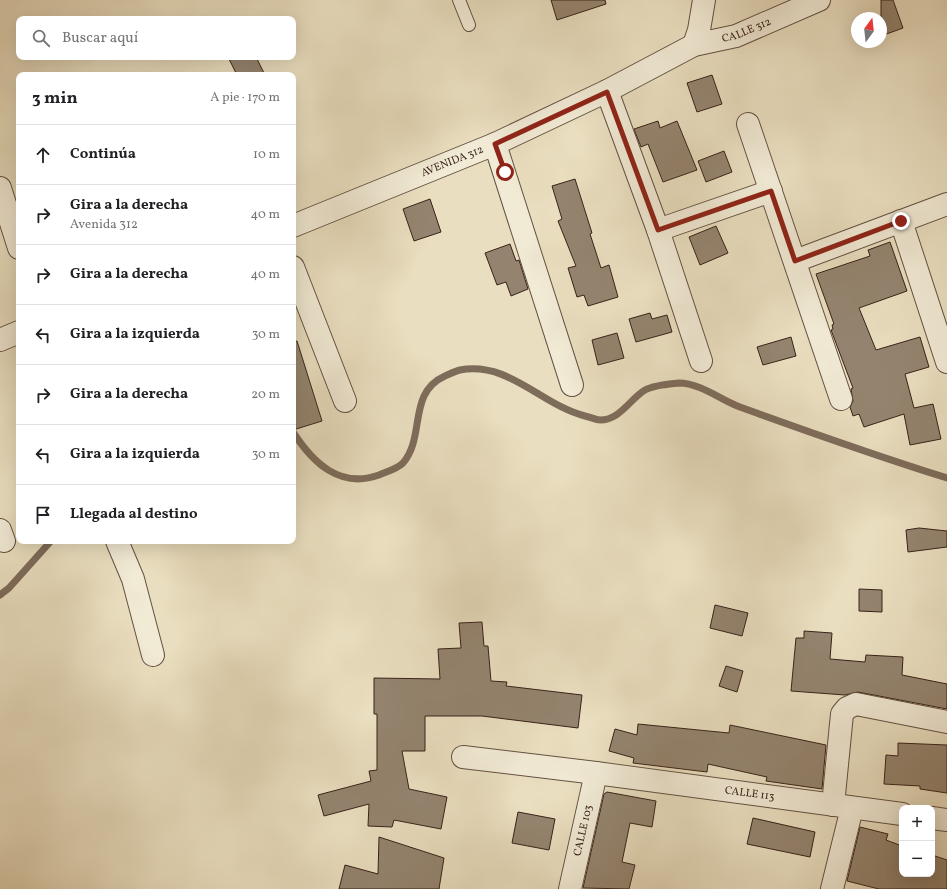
<!DOCTYPE html>
<html lang="es">
<head>
<meta charset="utf-8">
<style>
  :root { --surface:#fff; --page:#f6f6f6; --text:#202124; --muted:#757577; --line:#e0e0e0 }
  body { margin:0; font-family:Vollkorn,serif; background:var(--page); color:var(--text) }
  .controls { position:absolute; right:12px; bottom:12px; display:grid; overflow:hidden; border-radius:8px; box-shadow:0 4px 16px #0002 }
  .controls button { width:36px; height:36px; display:grid; place-items:center; padding:0; border:0; border-bottom:1px solid var(--line); background:var(--surface); color:var(--text); font:20px sans-serif }
  .compass { position:absolute; left:851px; top:12px; width:36px; height:36px; border-radius:50%; background:var(--surface); box-shadow:0 4px 16px #0002; rotate:15deg }
  .stop { position:absolute; width:12px; height:12px; margin:-9px; border:3px solid #8f2418; border-radius:50%; background:#fff }
  .stop.end { background:#8f2418; border-color:#fff; box-shadow:0 1px 4px #0008 }
  .list { margin:0; padding:0; list-style:none }
  h2 { display:flex; justify-content:space-between; align-items:center; height:52px; margin:0; padding:0 16px; font-size:17px }
  h2 small { font-size:13px; font-weight:400; color:var(--muted) }
  .list li { display:grid; grid-template-columns:26px 1fr auto; gap:12px; align-items:center; box-sizing:border-box; height:60px; padding:0 16px; border-top:1px solid var(--line) }
  .list b { display:block; font-size:15px; white-space:nowrap }
  .list p { margin:0; font-size:13px; white-space:nowrap; color:var(--muted) }
  .list em { font-size:13px; font-style:normal; color:var(--muted) }
  .icon { flex:none; width:22px; height:22px; fill:none; stroke:currentColor; stroke-width:2; stroke-linecap:round; stroke-linejoin:round }
  .map { position:relative; flex:none; width:947px; height:889px; overflow:hidden }
  .search { position:absolute; background:var(--surface); box-shadow:0 4px 16px #0002; left:16px; top:16px; width:280px; height:44px; display:flex; align-items:center; gap:10px; box-sizing:border-box; padding:0 14px; border-radius:8px; color:var(--muted); font-size:15px }
  .panel { position:absolute; background:var(--surface); box-shadow:0 4px 16px #0002; left:16px; top:72px; width:280px; height:472px; border-radius:8px }
  .map>svg:first-child { display:block }
</style>
</head>
<body>
<div class="map">
<svg width="947" height="889" viewBox="0 0 947 889">
  <rect width="100%" height="100%" fill="#e9debf"/>
  <filter id="stains"><feTurbulence type="fractalNoise" baseFrequency=".005" numOctaves="4"/><feColorMatrix values="0 0 0 0 .2 0 0 0 0 .09 0 0 0 0 .02 0 0 0 .5 -.17"/></filter>
  <radialGradient id="worn" r=".72"><stop offset=".6" stop-color="#630" stop-opacity="0"/><stop offset="1" stop-color="#630" stop-opacity=".3"/></radialGradient>
  <g fill="none" stroke-linecap="round" stroke-linejoin="round">
    <!-- stream -->
    <g stroke="#7e6c5b" stroke-width="7">
      <path d="M293,432C313,463 340,489 379,475C386,472 397,469 403,463C426,436 407,393 445,376C450,374 455,371 460,370C509,361 541,405 585,416C590,417 596,420 600,420C620,420 630,399 645,390C654,385 668,384 679,383C700,383 721,400 740,407C809,432 877,456 947,478"/>
      <polyline points="0,595 9,588 51,541"/>
    </g>
  </g>
  <!-- building -->
  <g fill="#94846f" stroke="#382219">
    <polygon points="551,0 605,0 606,4 557,20"/>
    <polygon points="881,0 893,0 903,28 881,36"/>
    <polygon points="228,57 256,57 265,75 237,75"/>
    <polygon points="712,75 722,104 697,112 687,83"/>
    <polygon points="658,121 660,128 677,121 697,170 663,182 648,144 641,147 634,129"/>
    <polygon points="724,151 732,172 706,182 698,161"/>
    <polygon points="575,179 592,233 590,234 601,268 609,265 618,297 588,306 584,295 577,297 568,268 576,266 558,221 562,219 552,186"/>
    <polygon points="430,199 441,232 414,241 403,209"/>
    <polygon points="716,226 728,253 700,265 689,237"/>
    <polygon points="890,242 907,291 859,308 876,350 920,337 929,367 905,374 914,408 933,404 941,439 910,445 904,414 864,427 859,414 853,416 850,407 853,401 851,389 853,388 831,330 833,329 832,325 834,324 816,274 870,256 868,250"/>
    <polygon points="510,244 516,261 519,260 528,289 511,296 506,282 497,285 485,253"/>
    <polygon points="650,313 652,319 667,315 672,332 636,342 629,319"/>
    <polygon points="617,333 624,358 598,365 592,340"/>
    <polygon points="791,337 796,356 763,365 757,347"/>
    <polygon points="297,341 322,421 293,430 293,342"/>
    <polygon points="919,528 947,531 947,547 908,552 906,530"/>
    <polygon points="859,589 882,590 882,612 859,611"/>
    <polygon points="715,605 748,613 742,636 710,628"/>
    <polygon points="482,622 484,646 488,646 491,681 507,682 506,686 582,695 578,728 482,716 425,716 425,751 402,751 409,789 447,797 441,829 394,820 392,827 368,826 369,804 324,816 318,795 371,781 369,771 377,770 377,714 374,714 374,678 440,679 438,649 461,648 459,623"/>
    <polygon points="804,631 832,633 830,659 865,662 866,655 903,657 902,675 947,684 947,709 858,692 845,695 791,691 796,638 804,638"/>
    <polygon points="726,666 743,671 737,692 719,686"/>
    <polygon points="638,724 729,733 730,725 826,745 822,789 766,781 767,777 708,764 707,772 633,763 634,758 609,751 615,729 637,735"/>
    <polygon points="898,743 947,745 947,793 920,789 920,786 884,784 886,755 898,756"/>
    <polygon points="607,792 656,801 652,827 630,823 622,862 635,865 629,889 583,888 604,794"/>
    <polygon points="518,812 555,819 549,850 512,843"/>
    <polygon points="753,818 815,832 810,857 747,844"/>
    <polygon points="860,827 888,834 886,840 902,846 902,874 932,874 932,855 947,860 947,889 879,889 847,881"/>
    <polygon points="379,837 444,858 439,889 339,889 345,865 378,874"/>
  </g>
  <g fill="none" stroke-linecap="round" stroke-linejoin="round">
    <!-- service casing -->
    <g stroke="#645142" stroke-width="14">
      <polyline id="service" points="459,0 469,25"/>
    </g>
    <!-- minor casing -->
    <g stroke="#645142" stroke-width="24">
      <g id="minor">
        <polyline points="694,45 699,30 704,0"/>
        <polyline points="607,91 658,230 701,361"/>
        <polyline points="748,124 841,399"/>
        <polyline points="495,144 572,385"/>
        <polyline points="0,188 19,248"/>
        <polyline points="901,221 947,362"/>
        <path id="s1" d="M293,226L495,144L607,91L694,45L736,36L819,0"/>
        <polyline points="658,230 771,191"/>
        <polyline points="795,261 947,204"/>
        <polyline points="293,267 345,401"/>
        <polyline points="0,340 19,332"/>
        <polyline points="0,530 4,541"/>
        <polyline points="117,541 133,579 153,655"/>
        <path id="s2" d="M463,757L596,773L902,814"/>
        <polyline points="833,805 842,714 847,708 856,704 947,722"/>
        <polyline points="932,818 947,820"/>
        <path id="s3" d="M570,889L596,773"/>
        <polyline points="832,889 852,808"/>
      </g>
    </g>
    <!-- service -->
    <use href="#service" stroke="#f1ead5" stroke-width="12"/>
    <!-- minor -->
    <use href="#minor" stroke="#f1ead5" stroke-width="22"/>
  </g>
  <g fill="none" stroke-linecap="round" stroke-linejoin="round">
    <!-- route -->
    <polyline stroke="#8f2418" stroke-width="5" points="505,172 495,144 607,92 658,230 771,191 795,261 901,221"/>
  </g>
  <g text-anchor="middle" dominant-baseline="central" stroke-width="3" stroke-linejoin="round" paint-order="stroke">
    <!-- street labels -->
    <g font-size="11" fill="#382219" stroke="#f1ead5">
      <text stroke="none"><textPath href="#s1" startOffset="495">CALLE 312</textPath></text>
      <text stroke="none"><textPath href="#s1" startOffset="172">AVENIDA 312</textPath></text>
      <text stroke="none"><textPath href="#s2" startOffset="289">CALLE 113</textPath></text>
      <text stroke="none"><textPath href="#s3" startOffset="60">CALLE 103</textPath></text>
    </g>
  </g>
  <rect width="100%" height="100%" filter="url(#stains)"/>
  <rect width="100%" height="100%" fill="url(#worn)"/>
</svg>
<div class="controls">
<button>+</button>
<button>−</button>
</div>
<svg class="compass" viewBox="-18 -18 36 36"><path d="M0-13l5 13h-10z" fill="#e53935"/><path d="M0 13l5-13h-10z" fill="#757577"/></svg>
<div class="stop" style="left:505px;top:172px"></div>
<div class="stop end" style="left:901px;top:221px"></div>
<div class="search"><svg class="icon" aria-label="search" viewBox="0 0 24 24"><circle cx="10" cy="10" r="6"/><path d="M15 15l6 6"/></svg>Buscar aquí</div>
<section class="panel">
<h2>3 min<small>A pie · 170 m</small></h2>
<ul class="list">
<li><svg class="icon" aria-label="ahead" viewBox="0 0 24 24"><path d="M12 20V5M6 11l6-6 6 6"/></svg><div><b>Continúa</b></div><em>10 m</em></li>
<li><svg class="icon" aria-label="right" viewBox="0 0 24 24"><path d="M7 20v-9h11M14 6l5 5-5 5"/></svg><div><b>Gira a la derecha</b><p>Avenida 312</p></div><em>40 m</em></li>
<li><svg class="icon" aria-label="right" viewBox="0 0 24 24"><path d="M7 20v-9h11M14 6l5 5-5 5"/></svg><div><b>Gira a la derecha</b></div><em>40 m</em></li>
<li><svg class="icon" aria-label="left" viewBox="0 0 24 24"><path d="M17 20v-9H6M10 6l-5 5 5 5"/></svg><div><b>Gira a la izquierda</b></div><em>30 m</em></li>
<li><svg class="icon" aria-label="right" viewBox="0 0 24 24"><path d="M7 20v-9h11M14 6l5 5-5 5"/></svg><div><b>Gira a la derecha</b></div><em>20 m</em></li>
<li><svg class="icon" aria-label="left" viewBox="0 0 24 24"><path d="M17 20v-9H6M10 6l-5 5 5 5"/></svg><div><b>Gira a la izquierda</b></div><em>30 m</em></li>
<li><svg class="icon" aria-label="arrive" viewBox="0 0 24 24"><path d="M6 21V4h12l-3 4 3 4H6"/></svg><div><b>Llegada al destino</b></div></li>
</ul>
</section>
</div>
</body>
</html>
